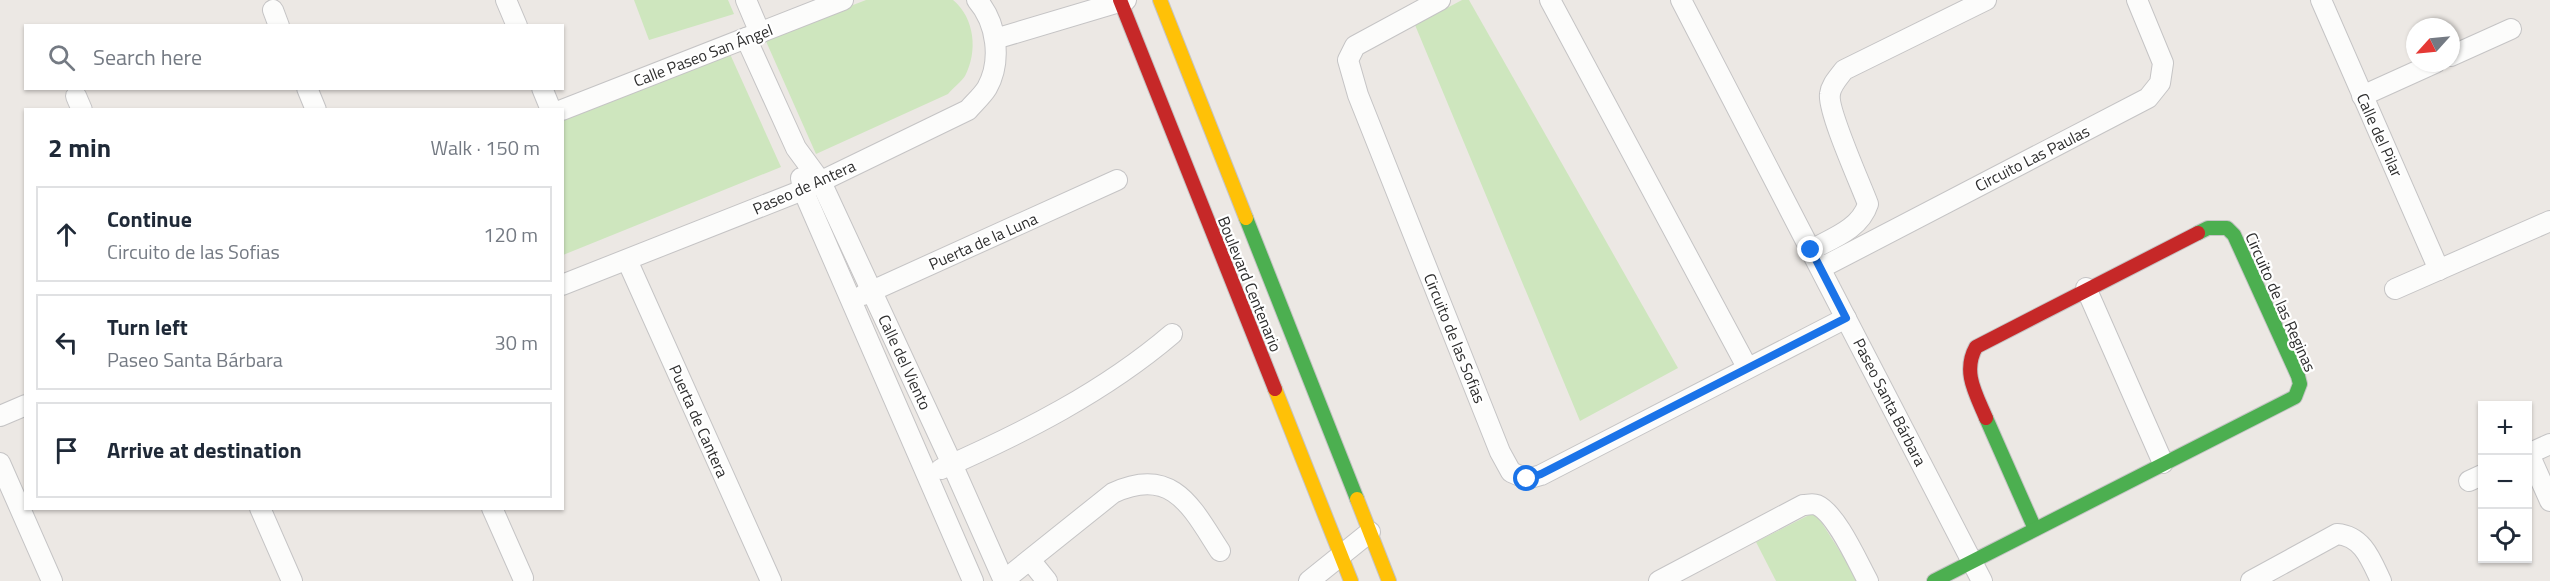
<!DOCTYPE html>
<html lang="en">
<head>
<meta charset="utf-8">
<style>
  :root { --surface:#fff; --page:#f2f2f3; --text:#1f2937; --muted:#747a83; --line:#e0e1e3 }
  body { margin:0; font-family:"Titillium Web",sans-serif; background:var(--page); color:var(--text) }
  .controls { position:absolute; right:18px; bottom:18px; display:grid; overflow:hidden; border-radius:0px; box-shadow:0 2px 4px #0004 }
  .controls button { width:54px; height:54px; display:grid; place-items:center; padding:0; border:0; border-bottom:2px solid var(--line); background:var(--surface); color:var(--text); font:30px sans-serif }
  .compass { position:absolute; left:2406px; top:18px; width:54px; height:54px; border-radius:50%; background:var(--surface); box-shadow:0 2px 4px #0004; rotate:243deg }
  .stop { position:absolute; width:18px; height:18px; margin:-14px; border:4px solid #1a73e8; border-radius:50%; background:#fff }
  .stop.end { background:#1a73e8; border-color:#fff; box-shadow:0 2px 6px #0008 }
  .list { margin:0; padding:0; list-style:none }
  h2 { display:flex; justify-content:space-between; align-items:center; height:78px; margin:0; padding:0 24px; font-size:26px }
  h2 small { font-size:20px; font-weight:400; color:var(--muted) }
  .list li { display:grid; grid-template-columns:39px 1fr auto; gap:18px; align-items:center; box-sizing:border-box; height:96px; margin:0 12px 12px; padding:0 12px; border:2px solid var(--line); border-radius:0px }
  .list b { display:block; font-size:22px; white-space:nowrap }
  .list p { margin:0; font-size:20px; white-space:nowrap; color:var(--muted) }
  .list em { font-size:20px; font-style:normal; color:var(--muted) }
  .icon { flex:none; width:33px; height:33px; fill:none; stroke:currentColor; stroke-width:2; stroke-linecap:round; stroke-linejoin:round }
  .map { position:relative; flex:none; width:2550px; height:581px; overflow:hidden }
  .search { position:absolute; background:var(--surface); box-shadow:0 2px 4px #0004; left:24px; top:24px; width:540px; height:66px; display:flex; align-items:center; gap:15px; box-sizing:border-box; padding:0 21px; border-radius:0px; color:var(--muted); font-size:22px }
  .panel { position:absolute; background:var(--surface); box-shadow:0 2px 4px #0004; left:24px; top:108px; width:540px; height:402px; border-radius:0px }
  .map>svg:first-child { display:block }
</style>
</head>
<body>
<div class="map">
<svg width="2550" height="581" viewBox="0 0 2550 581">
  <rect width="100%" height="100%" fill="#ece8e4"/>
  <!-- park -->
  <g fill="#cee6be">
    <polygon points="634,0 728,0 734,14 649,40"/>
    <path d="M866,0H953C975,18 978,52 965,76C961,82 953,88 948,94L816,154L765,39Z"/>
    <polygon points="1462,0 1469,0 1678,368 1580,421 1415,25"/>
    <polygon points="730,54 781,167 563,255 563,120"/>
    <polygon points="1811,514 1818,517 1859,581 1776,581 1756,542"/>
  </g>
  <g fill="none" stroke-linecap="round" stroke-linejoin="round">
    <!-- street casing -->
    <g stroke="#c5c4c5" stroke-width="22">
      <g id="street">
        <polyline points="506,0 517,26"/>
        <polyline points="746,0 760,33"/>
        <polyline points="1440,0 1355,46 1348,60 1358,95 1500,452 1511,472 1527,479 1541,475 1846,318"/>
        <polyline points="1550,0 1747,367"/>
        <polyline points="1681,0 1982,581"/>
        <polyline points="2321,0 2439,270"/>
        <polyline points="273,10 279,26"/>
        <polyline points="746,38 796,148 821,182 952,464 1004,581"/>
        <polyline points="995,39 1126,0"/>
        <polyline points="2451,56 2511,29"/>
        <polyline points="307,88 316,110"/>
        <polyline points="542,88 551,110"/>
        <polyline points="76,96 82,110"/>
        <polyline points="2362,96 2435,63"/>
        <polyline points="562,110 843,0"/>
        <polyline points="801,178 803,190 973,581"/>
        <path d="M1811,250C1833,238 1860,229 1868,204C1861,185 1827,110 1830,94C1831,85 1838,78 1844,70L1986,0"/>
        <polyline points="627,260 771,581"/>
        <polyline points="1821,268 2148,98 2160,83 2163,63 2137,0"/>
        <path d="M562,285L803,190L968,110C974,103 982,96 987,88C1002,61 997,23 977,0"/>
        <polyline points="2086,288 2163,463"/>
        <polyline points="2395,289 2550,221"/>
        <polyline points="863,295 1117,180"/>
        <polyline points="0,416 26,405"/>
        <polyline points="2528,454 2550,444"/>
        <polyline points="2529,454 2550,501"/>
        <polyline points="0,463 52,581"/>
        <path d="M941,469C1023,433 1104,392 1172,334"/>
        <polyline points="2469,481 2482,475"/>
        <polyline points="260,508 292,581"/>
        <polyline points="492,508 523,578"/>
        <polyline points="1030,560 1047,581"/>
        <path d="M1003,581L1113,493C1173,465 1192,508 1220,551"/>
        <polyline points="1309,581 1370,532"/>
        <path d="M1659,581L1803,505C1808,505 1812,503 1817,505C1836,513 1858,563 1868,581"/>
        <path d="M2251,581L2337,534C2363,536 2371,560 2381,581"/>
      </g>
    </g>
    <!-- fast casing -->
    <g stroke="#c5c4c5" stroke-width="16">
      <g id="fast">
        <polyline points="1246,218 1357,499"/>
        <polyline points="1986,418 2035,529"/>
        <polyline points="1934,581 2295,397 2300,384 2298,376 2234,235 2227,228 2208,228 2198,233"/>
      </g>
    </g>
    <!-- slow casing -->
    <g stroke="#c5c4c5" stroke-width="16">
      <g id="slow">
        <polyline points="1160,0 1246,218"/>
        <polyline points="1275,389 1351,581"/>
        <polyline points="1357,499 1389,581"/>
      </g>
    </g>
    <!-- jam casing -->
    <g stroke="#c5c4c5" stroke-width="16">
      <g id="jam">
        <polyline points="1120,0 1275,389"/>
        <path d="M1986,418C1976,394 1962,372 1976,347L2198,233"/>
      </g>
    </g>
    <!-- street -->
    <use href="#street" stroke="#fcfcfb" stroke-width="20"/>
    <!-- fast -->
    <use href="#fast" stroke="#4caf50" stroke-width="14"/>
    <!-- slow -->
    <use href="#slow" stroke="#ffc107" stroke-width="14"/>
    <!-- jam -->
    <use href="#jam" stroke="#c62828" stroke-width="14"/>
  </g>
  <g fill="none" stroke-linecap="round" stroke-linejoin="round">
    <!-- route -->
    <polyline stroke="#1a73e8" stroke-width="8" points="1527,479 1541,474 1846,318 1811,250"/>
  </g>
  <g text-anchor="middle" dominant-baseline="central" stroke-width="4.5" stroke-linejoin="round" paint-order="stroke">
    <!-- street labels -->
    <g font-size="16" fill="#2e2e2e" stroke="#fff">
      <text transform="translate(703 55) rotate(-21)">Calle Paseo San Ángel</text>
      <text transform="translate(2380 135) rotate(66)">Calle del Pilar</text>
      <text transform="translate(2032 158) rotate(-27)">Circuito Las Paulas</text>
      <text transform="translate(804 187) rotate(-24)">Paseo de Antera</text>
      <text transform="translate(983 241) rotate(-24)">Puerta de la Luna</text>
      <text transform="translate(1250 284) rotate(68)">Boulevard Centenario</text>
      <text transform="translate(2281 302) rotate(66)">Circuito de las Reginas</text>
      <text transform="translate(1455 338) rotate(68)">Circuito de las Sofias</text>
      <text transform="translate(905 362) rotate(65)">Calle del Viento</text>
      <text transform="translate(1890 402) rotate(63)">Paseo Santa Bárbara</text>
      <text transform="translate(699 421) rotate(66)">Puerta de Cantera</text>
    </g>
  </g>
</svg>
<div class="controls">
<button>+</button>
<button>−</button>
<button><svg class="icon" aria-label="locate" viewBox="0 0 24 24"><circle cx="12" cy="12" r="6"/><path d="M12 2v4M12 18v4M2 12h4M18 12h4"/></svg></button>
</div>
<svg class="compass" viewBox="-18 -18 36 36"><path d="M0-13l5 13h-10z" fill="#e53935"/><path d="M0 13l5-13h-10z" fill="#747a83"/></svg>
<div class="stop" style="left:1527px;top:479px"></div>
<div class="stop end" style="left:1811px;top:250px"></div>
<div class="search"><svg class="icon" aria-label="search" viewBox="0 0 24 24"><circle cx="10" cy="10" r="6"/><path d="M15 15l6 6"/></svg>Search here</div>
<section class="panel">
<h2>2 min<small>Walk · 150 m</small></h2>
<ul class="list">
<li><svg class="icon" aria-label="ahead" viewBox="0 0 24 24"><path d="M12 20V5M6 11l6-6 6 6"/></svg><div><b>Continue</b><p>Circuito de las Sofias</p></div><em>120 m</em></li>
<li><svg class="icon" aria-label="left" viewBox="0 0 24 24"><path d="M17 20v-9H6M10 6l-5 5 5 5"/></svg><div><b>Turn left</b><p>Paseo Santa Bárbara</p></div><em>30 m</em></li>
<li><svg class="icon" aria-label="arrive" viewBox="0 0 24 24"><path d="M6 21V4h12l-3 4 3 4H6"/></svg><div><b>Arrive at destination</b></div></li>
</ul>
</section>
</div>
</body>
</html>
